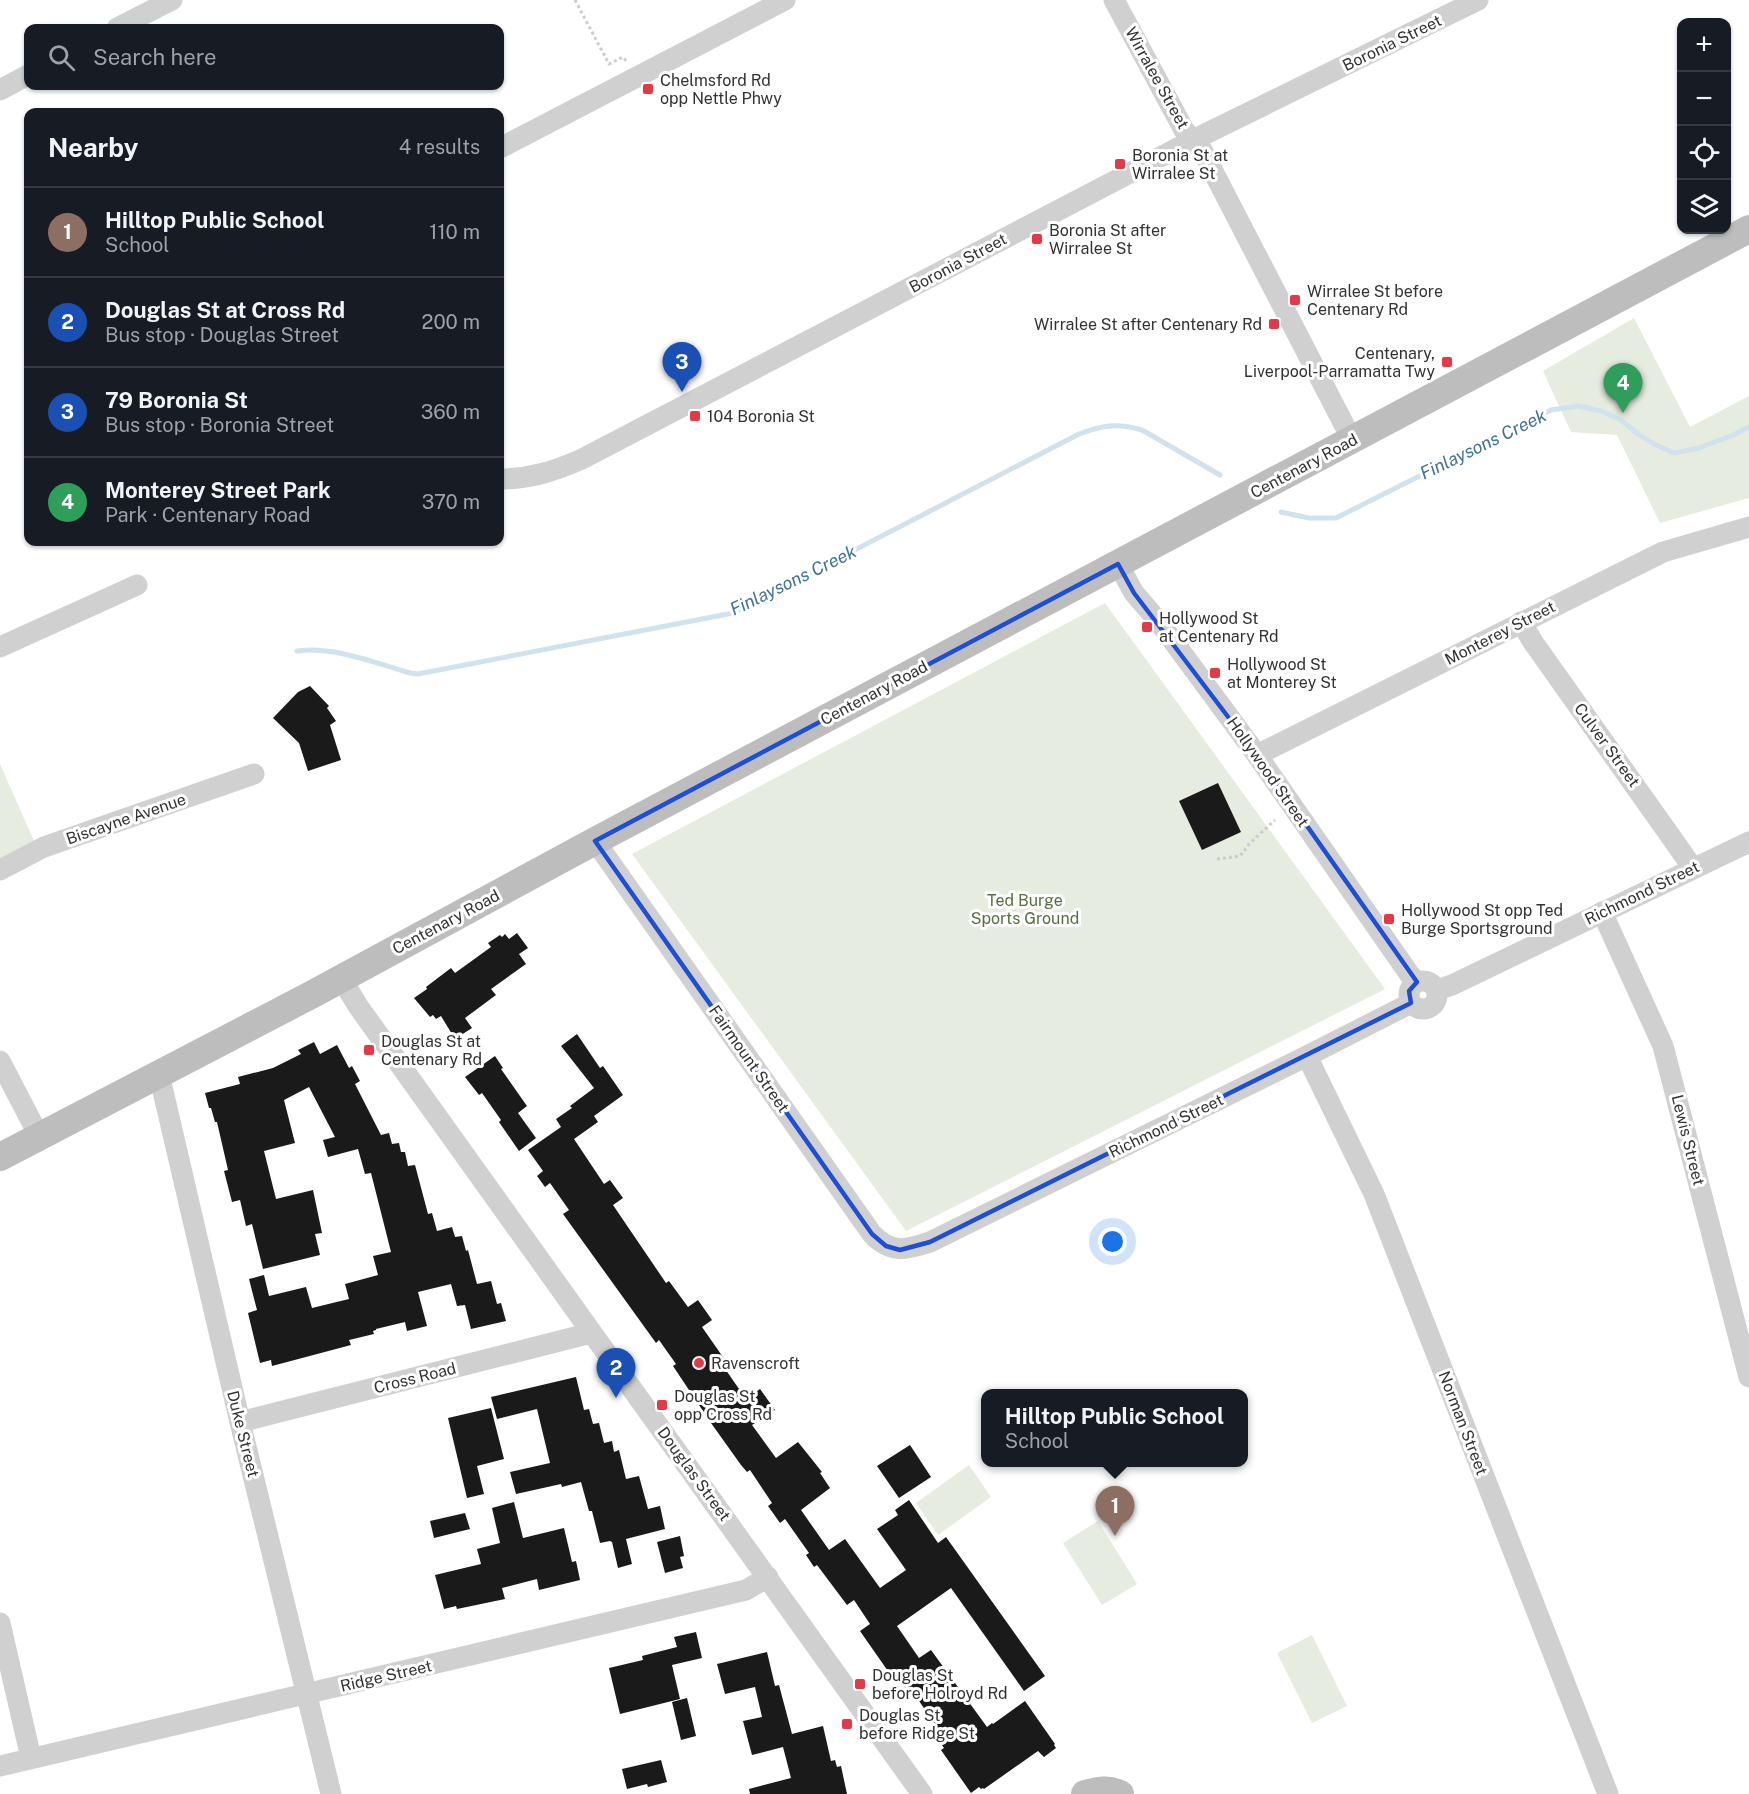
<!DOCTYPE html>
<html lang="en">
<head>
<meta charset="utf-8">
<style>
  :root { --surface:#171b24; --page:#20242c; --text:#f1f3f6; --muted:#9ea1a6; --line:#363941; --accent:#e63946 }
  body { margin:0; font-family:"Public Sans",sans-serif; background:var(--page); color:var(--text) }
  .controls { position:absolute; right:18px; top:18px; display:grid; overflow:hidden; border-radius:12px; box-shadow:0 2px 4px #0004 }
  .controls button { width:54px; height:54px; display:grid; place-items:center; padding:0; border:0; border-bottom:2px solid var(--line); background:var(--surface); color:var(--text); font:30px sans-serif }
  .you { position:absolute; left:1113px; top:1242px; width:21px; height:21px; margin:-15px; border:4px solid #fff; border-radius:50%; background:#1a73e8; box-shadow:0 0 0 9px #1a73e833 }
  .badge { display:grid; place-items:center; width:39px; height:39px; border-radius:50%; background:var(--accent); color:#fff; font-size:20px; font-weight:700 }
  .pin { position:absolute; translate:-50% -50px; filter:drop-shadow(0 2px 3px #0008) }
  .pin::after { content:''; position:absolute; top:32px; width:21px; height:18px; background:inherit; clip-path:polygon(0 0,100% 0,50% 100%) }
  .popup { position:absolute; left:981px; top:1389px; width:267px; height:78px; box-sizing:border-box; display:grid; place-content:center; border-radius:12px; background:var(--surface); filter:drop-shadow(0 2px 4px #0005); font-size:20px; white-space:nowrap; color:var(--muted) }
  .popup b { font-size:22px; color:var(--text) }
  .popup::after { content:''; position:absolute; left:50%; top:100%; margin-left:-12px; border:12px solid transparent; border-top-color:var(--surface) }
  .list { margin:0; padding:0; list-style:none }
  h2 { display:flex; justify-content:space-between; align-items:center; height:78px; margin:0; padding:0 24px; font-size:26px }
  h2 small { font-size:20px; font-weight:400; color:var(--muted) }
  .list li { display:grid; grid-template-columns:39px 1fr auto; gap:18px; align-items:center; box-sizing:border-box; height:90px; padding:0 24px; border-top:2px solid var(--line) }
  .list b { display:block; font-size:22px; white-space:nowrap }
  .list p { margin:0; font-size:20px; white-space:nowrap; color:var(--muted) }
  .list em { font-size:20px; font-style:normal; color:var(--muted) }
  .icon { flex:none; width:33px; height:33px; fill:none; stroke:currentColor; stroke-width:2; stroke-linecap:round; stroke-linejoin:round }
  .map { position:relative; flex:none; width:1749px; height:1794px; overflow:hidden }
  .search { position:absolute; background:var(--surface); box-shadow:0 2px 4px #0004; left:24px; top:24px; width:480px; height:66px; display:flex; align-items:center; gap:15px; box-sizing:border-box; padding:0 21px; border-radius:12px; color:var(--muted); font-size:22px }
  .panel { position:absolute; background:var(--surface); box-shadow:0 2px 4px #0004; left:24px; top:108px; width:480px; height:438px; border-radius:12px }
  .map>svg:first-child { display:block }
</style>
</head>
<body>
<div class="map">
<svg width="1749" height="1794" viewBox="0 0 1749 1794">
  <rect width="100%" height="100%" fill="#fff"/>
  <!-- green -->
  <g fill="#e6ecdf">
    <polygon points="1634,318 1690,427 1749,396 1749,498 1660,523 1617,435 1571,432 1543,371"/>
    <polygon points="1105,603 1385,989 906,1231 632,854"/>
    <polygon points="0,764 34,841 0,859"/>
    <polygon points="969,1465 991,1497 938,1535 916,1503"/>
    <polygon points="1098,1521 1137,1584 1102,1605 1063,1543"/>
    <polygon points="1312,1635 1347,1706 1312,1723 1277,1653"/>
  </g>
  <g fill="none" stroke-linecap="round" stroke-linejoin="round">
    <!-- stream -->
    <g stroke="#cfe2ee" stroke-width="5">
      <polyline points="1281,512 1309,518 1336,518 1551,410 1579,406 1601,411 1621,420 1638,434 1654,444 1674,453 1699,448 1733,435 1749,427"/>
      <path d="M297,651C334,646 375,663 410,673L418,674L733,613L1079,434C1103,425 1117,423 1142,430L1220,475"/>
    </g>
  </g>
  <!-- building -->
  <g fill="#1a1a1a">
    <polygon points="310,686 329,706 327,708 336,721 330,725 341,760 308,771 299,743 273,718 298,692"/>
    <polygon points="1218,783 1241,832 1202,850 1179,801"/>
    <polygon points="517,933 528,948 519,954 526,964 491,989 496,995 465,1018 472,1028 455,1039 441,1016 436,1019 433,1015 430,1017 414,998 427,989 426,987 451,968 455,973 491,947 488,943 500,935 502,937 505,934 509,939"/>
    <polygon points="577,1034 600,1068 603,1066 623,1095 594,1116 598,1122 574,1139 604,1184 610,1180 623,1198 613,1205 666,1283 669,1281 688,1307 698,1300 712,1320 702,1327 725,1360 721,1363 746,1399 760,1389 775,1410 752,1425 776,1458 798,1442 822,1472 820,1473 830,1488 801,1510 829,1550 845,1539 880,1588 906,1570 877,1529 898,1515 895,1510 909,1500 938,1543 946,1537 1045,1676 1024,1691 951,1588 897,1626 919,1658 931,1650 987,1727 992,1723 993,1724 1025,1701 1055,1744 1054,1745 1056,1748 1044,1757 1038,1751 984,1789 983,1788 981,1789 979,1787 971,1793 941,1750 944,1748 934,1734 939,1730 917,1698 914,1700 893,1671 890,1674 860,1631 870,1624 854,1600 847,1605 817,1565 814,1567 806,1555 809,1553 785,1519 780,1523 768,1506 772,1503 750,1470 747,1472 741,1465 711,1423 673,1366 676,1364 659,1340 656,1343 563,1214 569,1210 550,1183 545,1187 537,1176 543,1171 528,1150 561,1127 556,1119 572,1108 570,1106 594,1088 561,1046"/>
    <polygon points="314,1042 320,1054 337,1045 349,1068 352,1066 360,1081 355,1084 381,1135 389,1133 392,1144 399,1143 401,1152 405,1152 408,1166 415,1165 428,1214 432,1213 437,1231 452,1227 455,1237 462,1236 466,1251 468,1250 477,1284 491,1281 497,1304 501,1303 506,1321 471,1329 465,1305 457,1306 451,1284 418,1292 427,1326 407,1331 405,1322 376,1329 376,1330 373,1331 374,1334 349,1340 351,1345 272,1366 271,1360 260,1363 248,1313 257,1310 249,1279 264,1275 269,1296 306,1287 312,1308 349,1299 345,1284 378,1275 373,1256 391,1252 371,1173 365,1174 358,1149 328,1157 323,1140 335,1137 309,1087 284,1100 295,1143 264,1151 276,1199 313,1190 322,1233 315,1234 320,1255 263,1269 252,1224 246,1226 240,1200 232,1202 224,1171 228,1170 217,1122 215,1122 211,1108 209,1108 205,1093 240,1084 238,1077 273,1068 301,1054 298,1050"/>
    <polygon points="495,1056 503,1068 501,1069 527,1106 518,1113 536,1138 519,1151 499,1122 501,1120 482,1093 479,1095 465,1077"/>
    <polygon points="576,1377 584,1410 589,1409 593,1424 599,1423 604,1443 612,1441 614,1452 619,1450 626,1479 639,1476 648,1509 660,1506 665,1529 626,1539 632,1564 618,1568 612,1542 610,1541 600,1543 592,1511 589,1511 581,1482 562,1487 561,1484 516,1494 510,1472 550,1463 537,1409 497,1419 491,1397"/>
    <polygon points="491,1408 504,1459 477,1466 484,1494 467,1498 448,1418"/>
    <polygon points="910,1445 931,1477 899,1498 877,1466"/>
    <polygon points="514,1502 523,1538 564,1528 572,1562 576,1561 580,1580 539,1590 537,1579 502,1588 505,1599 457,1609 456,1606 444,1609 435,1575 481,1564 477,1549 500,1543 492,1508"/>
    <polygon points="465,1513 470,1529 434,1538 430,1521"/>
    <polygon points="680,1536 684,1556 680,1557 683,1568 665,1573 657,1542"/>
    <polygon points="696,1632 702,1658 672,1665 680,1699 620,1714 609,1668 643,1660 642,1656 677,1647 674,1637"/>
    <polygon points="767,1652 775,1686 779,1685 792,1734 823,1726 831,1761 835,1760 837,1767 841,1766 847,1794 750,1794 749,1789 791,1778 783,1747 752,1755 743,1721 762,1717 755,1687 725,1694 717,1664"/>
    <polygon points="687,1698 696,1736 681,1740 672,1702"/>
    <polygon points="661,1760 667,1782 648,1787 647,1784 627,1789 622,1769"/>
  </g>
  <g fill="none" stroke-linecap="round" stroke-linejoin="round">
    <!-- path -->
    <g stroke="#cdcdcd" stroke-width="3" stroke-dasharray="3 3" stroke-linecap="butt">
      <polyline points="575,0 609,64 623,57 627,62"/>
      <polyline points="1217,859 1240,856 1250,843 1275,820"/>
    </g>
    <!-- street -->
    <g stroke="#d0d0d0" stroke-width="21">
      <polyline points="1114,0 1184,130 1202,150 1352,440"/>
      <polyline points="117,28 172,0"/>
      <polyline points="0,90 28,75"/>
      <polyline points="500,148 785,0"/>
      <path d="M500,479C530,479 555,471 582,459L1193,140L1478,0"/>
      <polyline points="1118,564 1134,593 1159,622 1257,755 1410,975 1417,982"/>
      <polyline points="1521,622 1533,642 1693,868"/>
      <polyline points="0,647 137,585"/>
      <polyline points="1257,755 1663,552 1749,527"/>
      <path d="M595,841L872,1234C891,1254 906,1250 930,1242L1307,1056L1411,1003"/>
      <polyline points="0,870 44,847 254,774"/>
      <polyline points="1602,912 1663,1046 1749,1377"/>
      <path d="M341,978L358,1006C545,1269 735,1530 922,1794"/>
      <circle cx="1423" cy="995" r="14"/>
      <polyline points="1437,990 1452,985 1749,842"/>
      <polyline points="1307,1056 1374,1194 1608,1794"/>
      <polyline points="0,1061 39,1136"/>
      <polyline points="159,1074 240,1422 331,1794"/>
      <polyline points="240,1422 591,1333"/>
      <polyline points="0,1623 31,1758"/>
      <polyline points="0,1766 746,1590 768,1577"/>
    </g>
    <!-- secondary -->
    <g stroke="#bdbdbd" stroke-width="28">
      <polyline points="0,1157 311,995 595,841 1749,229"/>
      <path d="M1085,1794C1098,1791 1107,1788 1120,1794"/>
    </g>
  </g>
  <!-- marked area -->
  <path fill="none" stroke="#1d4ed8" stroke-width="4.5" stroke-linejoin="round" d="M1118,564L1134,593L1257,755L1417,982L1409,991L1411,1003L930,1242L900,1250L886,1246L872,1234L595,841Z"/>
  <!-- markers -->
  <g fill="#e63946" stroke="#fff" stroke-width="2">
    <rect x="642" y="83" width="12" height="12" rx="3"/>
    <rect x="1114" y="158" width="12" height="12" rx="3"/>
    <rect x="1031" y="233" width="12" height="12" rx="3"/>
    <rect x="1289" y="294" width="12" height="12" rx="3"/>
    <rect x="1268" y="318" width="12" height="12" rx="3"/>
    <rect x="1441" y="356" width="12" height="12" rx="3"/>
    <rect x="689" y="410" width="12" height="12" rx="3"/>
    <rect x="1141" y="621" width="12" height="12" rx="3"/>
    <rect x="1209" y="667" width="12" height="12" rx="3"/>
    <rect x="1383" y="913" width="12" height="12" rx="3"/>
    <rect x="363" y="1044" width="12" height="12" rx="3"/>
    <circle cx="699" cy="1363" r="6"/>
    <rect x="656" y="1399" width="12" height="12" rx="3"/>
    <rect x="854" y="1678" width="12" height="12" rx="3"/>
    <rect x="841" y="1718" width="12" height="12" rx="3"/>
  </g>
  <g text-anchor="middle" dominant-baseline="central" stroke-width="6" stroke-linejoin="round" paint-order="stroke">
    <!-- street labels -->
    <g font-size="16" fill="#333" stroke="#fff">
      <text transform="translate(1392 43) rotate(-26)">Boronia Street</text>
      <text transform="translate(1157 78) rotate(61)">Wirralee Street</text>
      <text transform="translate(958 263) rotate(-28)">Boronia Street</text>
      <text transform="translate(1304 466) rotate(-28)">Centenary Road</text>
      <text transform="translate(1500 633) rotate(-27)">Monterey Street</text>
      <text transform="translate(874 693) rotate(-28)">Centenary Road</text>
      <text transform="translate(1607 745) rotate(54)">Culver Street</text>
      <text transform="translate(1268 772) rotate(55)">Hollywood Street</text>
      <text transform="translate(126 819) rotate(-19)">Biscayne Avenue</text>
      <text transform="translate(1642 893) rotate(-26)">Richmond Street</text>
      <text transform="translate(446 922) rotate(-28)">Centenary Road</text>
      <text transform="translate(749 1059) rotate(55)">Fairmount Street</text>
      <text transform="translate(1166 1126) rotate(-26)">Richmond Street</text>
      <text transform="translate(1688 1140) rotate(76)">Lewis Street</text>
      <text transform="translate(415 1378) rotate(-14)">Cross Road</text>
      <text transform="translate(1463 1423) rotate(69)">Norman Street</text>
      <text transform="translate(243 1434) rotate(76)">Duke Street</text>
      <text transform="translate(694 1474) rotate(54)">Douglas Street</text>
      <text transform="translate(386 1676) rotate(-13)">Ridge Street</text>
    </g>
    <!-- poi labels -->
    <g font-size="16" fill="#333" stroke="#fff" text-anchor="start">
      <text x="660" y="80">Chelmsford Rd<tspan x="660" dy="18">opp Nettle Phwy</tspan></text>
      <text x="1132" y="155">Boronia St at<tspan x="1132" dy="18">Wirralee St</tspan></text>
      <text x="1049" y="230">Boronia St after<tspan x="1049" dy="18">Wirralee St</tspan></text>
      <text x="1307" y="291">Wirralee St before<tspan x="1307" dy="18">Centenary Rd</tspan></text>
      <text x="1262" y="324" text-anchor="end">Wirralee St after Centenary Rd</text>
      <text x="1435" y="353" text-anchor="end">Centenary,<tspan x="1435" dy="18">Liverpool-Parramatta Twy</tspan></text>
      <text x="707" y="416">104 Boronia St</text>
      <text x="1159" y="618">Hollywood St<tspan x="1159" dy="18">at Centenary Rd</tspan></text>
      <text x="1227" y="664">Hollywood St<tspan x="1227" dy="18">at Monterey St</tspan></text>
      <text x="1401" y="910">Hollywood St opp Ted<tspan x="1401" dy="18">Burge Sportsground</tspan></text>
      <text x="381" y="1041">Douglas St at<tspan x="381" dy="18">Centenary Rd</tspan></text>
      <text x="711" y="1363">Ravenscroft</text>
      <text x="674" y="1396">Douglas St<tspan x="674" dy="18">opp Cross Rd</tspan></text>
      <text x="872" y="1675">Douglas St<tspan x="872" dy="18">before Holroyd Rd</tspan></text>
      <text x="859" y="1715">Douglas St<tspan x="859" dy="18">before Ridge St</tspan></text>
    </g>
    <!-- park labels -->
    <g font-size="16" fill="#56703f" stroke="#fff">
      <text x="1025" y="900">Ted Burge<tspan x="1025" dy="18">Sports Ground</tspan></text>
    </g>
    <!-- water labels -->
    <g font-size="18" font-style="italic" fill="#3f7597" stroke="#fff">
      <text transform="translate(1483 444) rotate(-26)">Finlaysons Creek</text>
      <text transform="translate(793 580) rotate(-26)">Finlaysons Creek</text>
    </g>
  </g>
</svg>
<div class="controls">
<button>+</button>
<button>−</button>
<button><svg class="icon" aria-label="locate" viewBox="0 0 24 24"><circle cx="12" cy="12" r="6"/><path d="M12 2v4M12 18v4M2 12h4M18 12h4"/></svg></button>
<button><svg class="icon" aria-label="layers" viewBox="0 0 24 24"><path d="M12 4l9 5-9 5-9-5zM3 14l9 5 9-5"/></svg></button>
</div>
<div class="you"></div>
<div class="pin badge" style="left:1115px;top:1536px;background:#8d6e63">1</div>
<div class="popup"><b>Hilltop Public School</b>School</div>
<div class="pin badge" style="left:616px;top:1398px;background:#1a4fb4">2</div>
<div class="pin badge" style="left:682px;top:392px;background:#1a4fb4">3</div>
<div class="pin badge" style="left:1623px;top:413px;background:#2e9e5b">4</div>
<div class="search"><svg class="icon" aria-label="search" viewBox="0 0 24 24"><circle cx="10" cy="10" r="6"/><path d="M15 15l6 6"/></svg>Search here</div>
<section class="panel">
<h2>Nearby<small>4 results</small></h2>
<ul class="list">
<li><span class="badge" style="background:#8d6e63">1</span><div><b>Hilltop Public School</b><p>School</p></div><em>110 m</em></li>
<li><span class="badge" style="background:#1a4fb4">2</span><div><b>Douglas St at Cross Rd</b><p>Bus stop · Douglas Street</p></div><em>200 m</em></li>
<li><span class="badge" style="background:#1a4fb4">3</span><div><b>79 Boronia St</b><p>Bus stop · Boronia Street</p></div><em>360 m</em></li>
<li><span class="badge" style="background:#2e9e5b">4</span><div><b>Monterey Street Park</b><p>Park · Centenary Road</p></div><em>370 m</em></li>
</ul>
</section>
</div>
</body>
</html>
